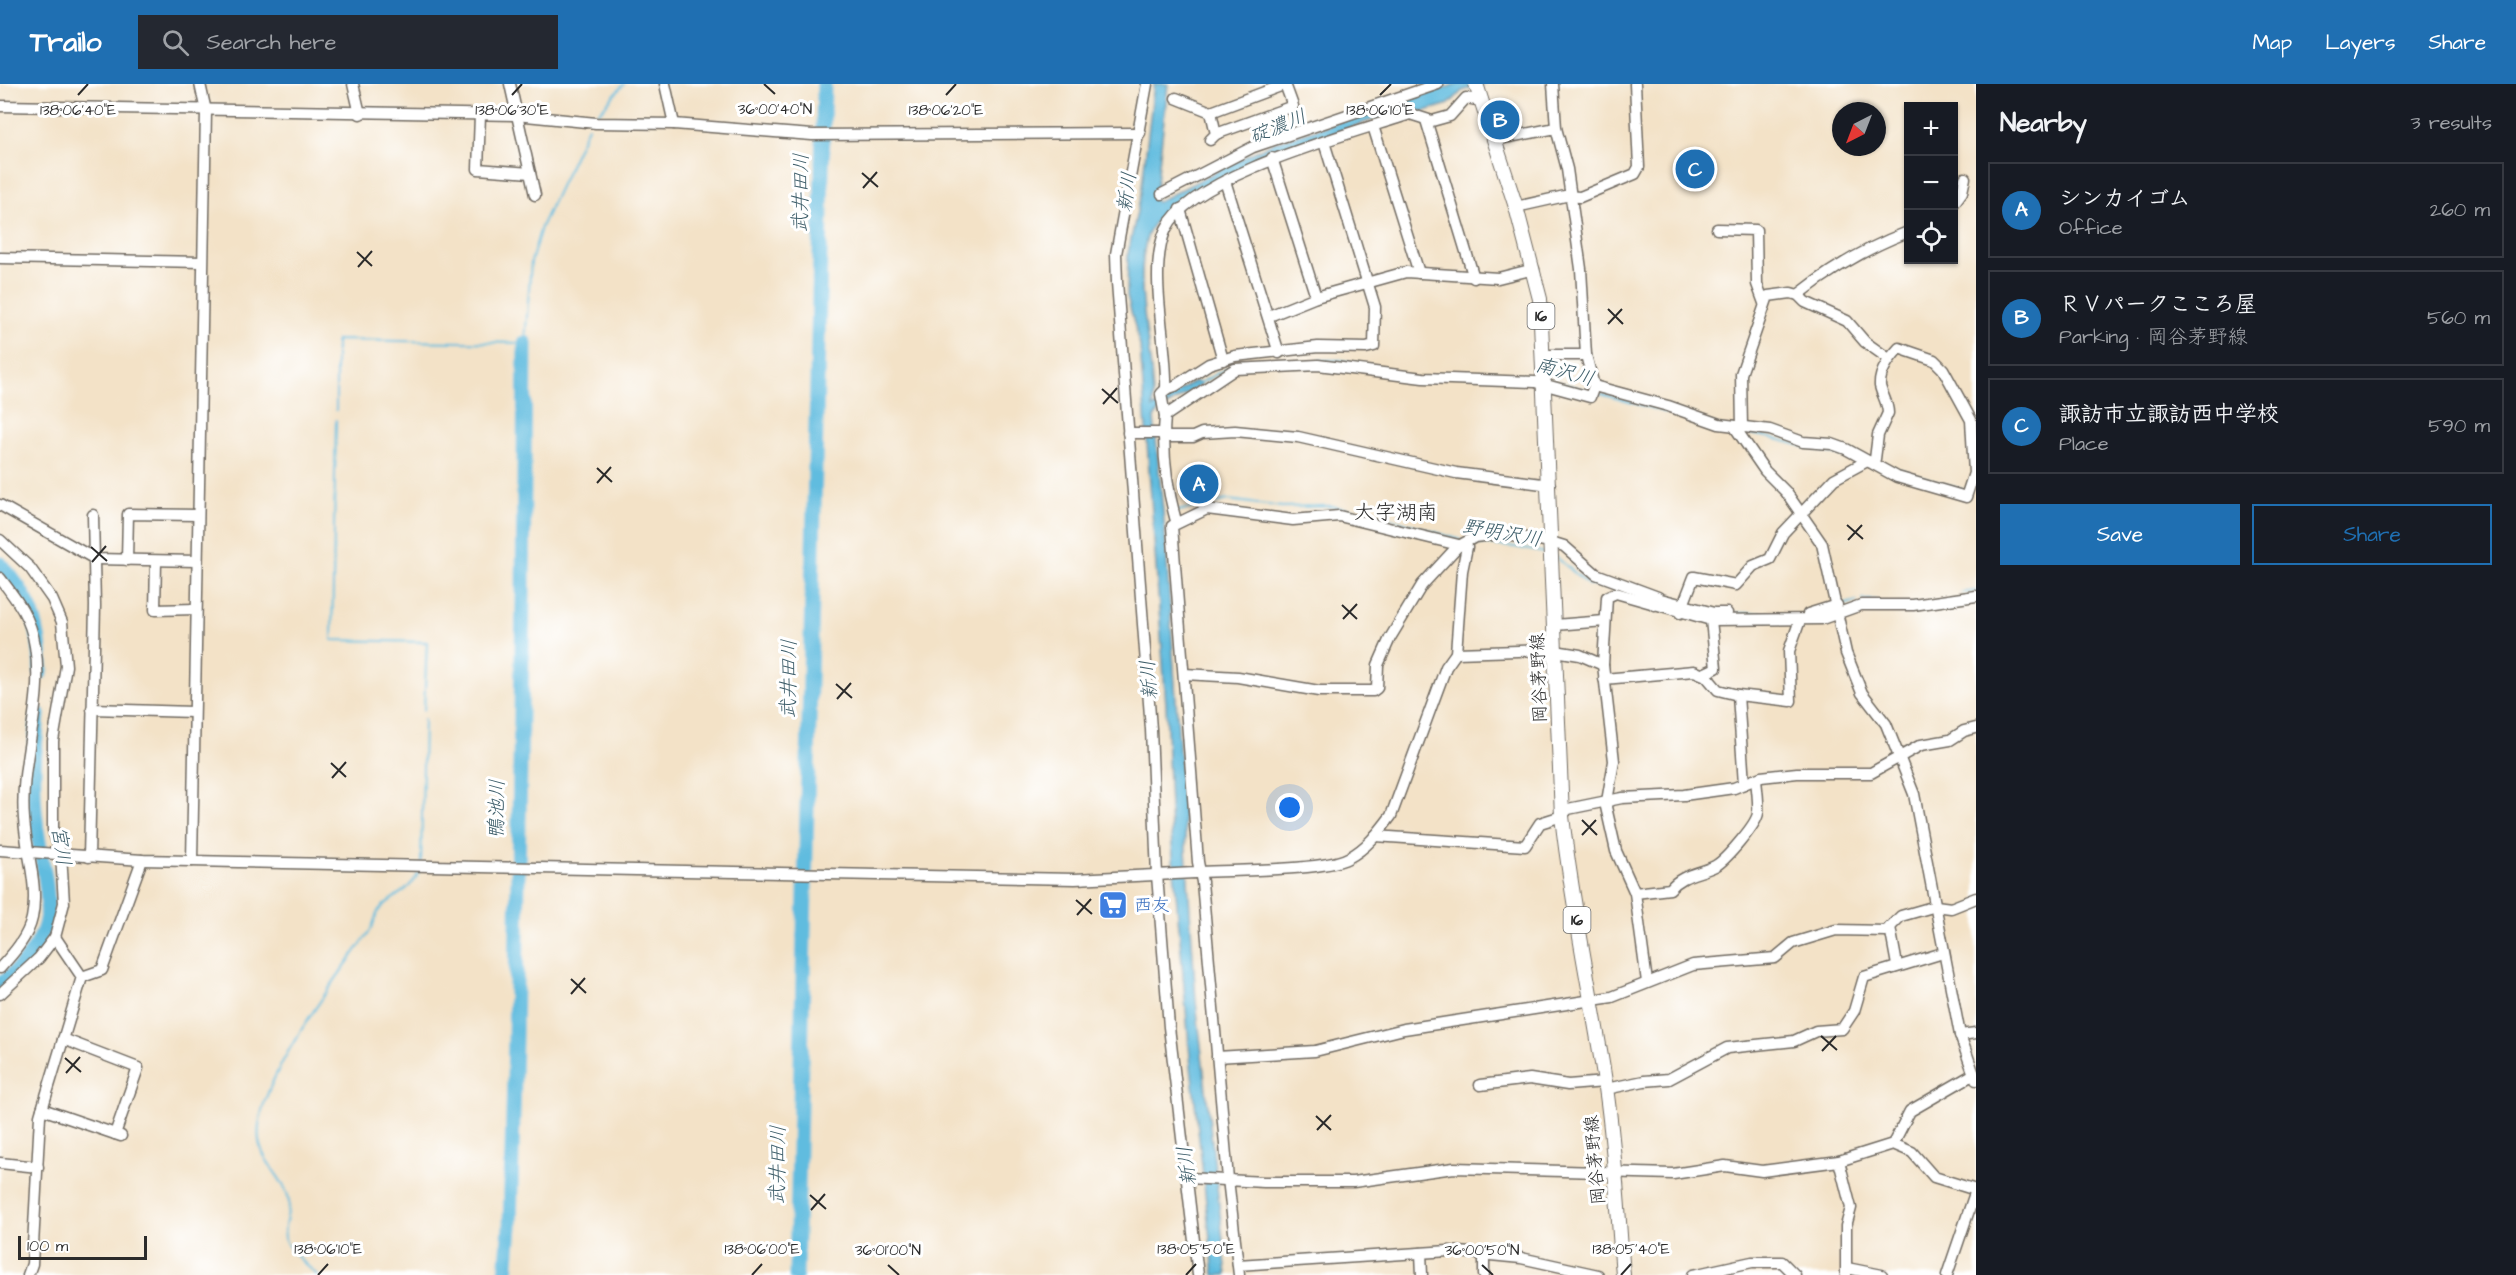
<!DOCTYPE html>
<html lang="en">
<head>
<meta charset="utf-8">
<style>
  :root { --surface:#171b24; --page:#242831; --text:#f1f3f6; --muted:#9ea1a6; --line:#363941; --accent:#1f6fb2 }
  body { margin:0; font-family:"Architects Daughter","Klee One",sans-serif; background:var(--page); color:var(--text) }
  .controls { position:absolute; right:18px; top:18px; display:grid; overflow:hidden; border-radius:0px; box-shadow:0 2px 4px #0004 }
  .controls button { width:54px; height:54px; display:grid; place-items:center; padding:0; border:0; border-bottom:2px solid var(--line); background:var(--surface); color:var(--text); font:30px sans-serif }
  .compass { position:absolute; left:1832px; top:18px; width:54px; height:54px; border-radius:50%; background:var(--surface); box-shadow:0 2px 4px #0004; rotate:222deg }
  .scale { position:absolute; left:18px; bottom:15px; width:129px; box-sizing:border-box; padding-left:6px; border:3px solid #2b2b2b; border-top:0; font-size:16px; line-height:21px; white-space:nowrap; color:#2b2b2b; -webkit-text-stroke:4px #fff; paint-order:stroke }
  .you { position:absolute; left:1290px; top:724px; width:21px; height:21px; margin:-15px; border:4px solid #fff; border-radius:50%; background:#1a73e8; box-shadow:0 0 0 9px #1a73e833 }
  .badge { display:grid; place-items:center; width:39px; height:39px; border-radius:50%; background:var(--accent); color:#fff; font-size:20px; font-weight:700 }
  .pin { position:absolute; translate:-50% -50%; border:3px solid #fff; box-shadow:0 2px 6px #0006 }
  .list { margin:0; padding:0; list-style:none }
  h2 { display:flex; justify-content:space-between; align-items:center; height:78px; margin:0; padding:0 24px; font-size:26px }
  h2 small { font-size:20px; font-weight:400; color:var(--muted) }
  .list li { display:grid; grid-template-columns:39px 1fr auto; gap:18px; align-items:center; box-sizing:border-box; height:96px; margin:0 12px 12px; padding:0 12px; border:2px solid var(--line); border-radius:0px }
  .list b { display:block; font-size:22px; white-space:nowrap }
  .list p { margin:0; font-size:20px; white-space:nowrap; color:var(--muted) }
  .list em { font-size:20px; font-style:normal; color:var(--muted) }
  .actions { display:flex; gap:12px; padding:18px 24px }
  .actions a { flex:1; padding:14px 0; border:2px solid var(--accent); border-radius:0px; text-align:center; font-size:21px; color:var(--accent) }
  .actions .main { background:var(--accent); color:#fff }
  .icon { flex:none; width:33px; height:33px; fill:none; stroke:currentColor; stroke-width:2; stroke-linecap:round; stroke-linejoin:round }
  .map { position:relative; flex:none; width:1976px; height:1191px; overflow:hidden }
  header { display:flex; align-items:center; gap:36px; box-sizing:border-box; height:84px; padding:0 30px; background:var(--accent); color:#fff }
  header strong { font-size:28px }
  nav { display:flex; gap:33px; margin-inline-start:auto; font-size:21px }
  .search { width:420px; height:54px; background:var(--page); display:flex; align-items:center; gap:15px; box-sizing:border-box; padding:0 21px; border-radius:0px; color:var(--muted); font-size:22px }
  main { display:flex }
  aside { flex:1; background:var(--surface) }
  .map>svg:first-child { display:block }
</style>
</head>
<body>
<header>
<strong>Trailo</strong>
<div class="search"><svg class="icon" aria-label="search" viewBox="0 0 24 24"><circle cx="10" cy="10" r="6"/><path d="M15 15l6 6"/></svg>Search here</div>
<nav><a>Map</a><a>Layers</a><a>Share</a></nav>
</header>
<main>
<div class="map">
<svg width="1976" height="1191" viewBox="0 0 1976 1191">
  <rect width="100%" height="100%" fill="#fff"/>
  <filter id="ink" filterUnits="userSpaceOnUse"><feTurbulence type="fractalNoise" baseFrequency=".0167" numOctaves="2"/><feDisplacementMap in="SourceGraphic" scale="12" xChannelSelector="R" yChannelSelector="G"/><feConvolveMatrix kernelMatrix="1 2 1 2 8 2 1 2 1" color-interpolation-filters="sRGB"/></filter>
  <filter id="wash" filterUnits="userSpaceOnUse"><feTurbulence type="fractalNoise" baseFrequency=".008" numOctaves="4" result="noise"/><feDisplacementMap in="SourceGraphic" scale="24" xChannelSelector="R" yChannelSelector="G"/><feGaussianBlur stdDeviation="1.35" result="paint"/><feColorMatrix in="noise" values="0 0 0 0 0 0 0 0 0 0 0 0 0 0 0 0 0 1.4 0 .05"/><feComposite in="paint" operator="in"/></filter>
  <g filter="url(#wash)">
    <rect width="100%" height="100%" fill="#f3e2c7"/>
    <!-- water -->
    <path fill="#61bcdf" stroke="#467485" stroke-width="1.5" d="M1154,0H1168L1155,116L1157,118L1270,60L1457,0H1485L1462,7L1449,20L1422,28L1413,23C1362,39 1165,100 1148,150C1131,203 1155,269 1153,324L1195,297L1201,301L1159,327L1154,334L1165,448L1196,917L1227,1191H1214L1190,973L1171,750L1166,621L1140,262L1127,212L1128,169L1141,109Z"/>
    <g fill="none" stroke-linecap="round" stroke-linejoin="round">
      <!-- stream -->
      <g stroke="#61bcdf" stroke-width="2">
        <polyline points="594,34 624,0"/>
        <polyline points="1319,276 1340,276 1378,283"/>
        <polyline points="1452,290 1539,294"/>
        <polyline points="1548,295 1589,307"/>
        <polyline points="1198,300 1230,283"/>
        <polyline points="1594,308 1733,347"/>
        <polyline points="336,326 336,256 525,259 531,178 541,143 588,43"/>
        <polyline points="336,336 332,556 427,558 424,626"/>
        <path d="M1745,349C1781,354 1816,367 1853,374"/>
        <polyline points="1885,381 1965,407"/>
        <polyline points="1178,427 1228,416 1282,423 1331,422 1384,432 1460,456"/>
        <polyline points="1471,459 1515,463 1545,469"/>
        <polyline points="1556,473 1589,501 1615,505"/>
        <polyline points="1961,509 1976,507"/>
        <polyline points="1863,516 1875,516"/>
        <polyline points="1840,522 1857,517"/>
        <polyline points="1731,529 1779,530"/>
        <polyline points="421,779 424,635"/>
        <path d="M317,1191C308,1182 291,1169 286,1158C280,1142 294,1125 287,1109C280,1091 262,1076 259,1057C251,1002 338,893 370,847C374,841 375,832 379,826C392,811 412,808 420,785"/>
      </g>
      <!-- river -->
      <g stroke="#61bcdf" stroke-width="15">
        <path d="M0,480C31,513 41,543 41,588"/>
        <path d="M0,901C74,841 41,805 35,726C32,695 35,661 38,630"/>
        <polyline points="506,1191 510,1143 515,956 523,519 525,259"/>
        <polyline points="796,1191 824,0"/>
      </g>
    </g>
  </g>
  <g filter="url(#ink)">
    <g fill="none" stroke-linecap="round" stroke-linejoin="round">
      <!-- minor casing -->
      <g stroke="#716b62" stroke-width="13">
        <g id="minor">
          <polyline points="353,0 360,30"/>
          <polyline points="510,0 535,111"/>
          <polyline points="665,0 674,40"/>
          <polyline points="1147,0 1116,170 1117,198 1151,645 1157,791 1169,943 1198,1191"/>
          <polyline points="1176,14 1211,28 1286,0"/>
          <polyline points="0,22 516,31 596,39 674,40 812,51 1140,49"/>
          <polyline points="480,31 478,85 530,89"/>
          <polyline points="1426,36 1474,194"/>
          <polyline points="1373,42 1419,189"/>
          <polyline points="1216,50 1293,22 1285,0"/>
          <polyline points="1210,56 1216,50 1211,28"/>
          <polyline points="1494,56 1556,44"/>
          <path d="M1324,58L1375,223L1374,262L1366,264L1318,263L1235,272L1209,280L1175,302L1166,305C1168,260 1147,186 1166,145C1191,91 1353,49 1410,30L1432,37L1450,32L1466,14L1481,17"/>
          <polyline points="1272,74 1316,213"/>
          <polyline points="1225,97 1279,269"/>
          <polyline points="1162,110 1253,63 1438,0"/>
          <polyline points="1954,119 1962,108 1965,94"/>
          <polyline points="1516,123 1565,112 1580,113 1635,90 1639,83 1635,0"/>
          <polyline points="1180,125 1223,276"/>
          <polyline points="1717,145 1756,146 1757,200 1764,219"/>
          <polyline points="0,174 202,178"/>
          <path d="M1798,211C1832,184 1869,163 1908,148"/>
          <polyline points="1269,232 1316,213 1406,188 1498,194 1534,185"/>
          <polyline points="1544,271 1586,271 1581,185 1567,85 1556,44 1553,0"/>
          <polyline points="1586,271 1594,302"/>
          <polyline points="1165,332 1161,310 1166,305"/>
          <polyline points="1734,342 1765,387 1786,408 1822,460 1846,569 1862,609 1886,640 1914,710 1960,951 1976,996"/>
          <polyline points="1742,344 1741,290 1768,212 1791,209 1798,211 1805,218 1847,237 1865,258 1889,275"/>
          <polyline points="1128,349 1159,349 1168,353 1193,353 1202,349 1235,347 1298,353 1456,389 1550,401"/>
          <polyline points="0,421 95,475 197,477"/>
          <path d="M1176,437C1167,404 1162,366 1165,332L1235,285L1318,281L1423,294L1535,298L1590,313L1594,302L1668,322L1719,340L1770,346L1803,358L1832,360L1846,365L1897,393L1966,413L1974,389L1971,336L1943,285L1934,276L1899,264C1890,274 1879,287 1880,302C1882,311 1888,319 1888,329L1878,351L1875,375L1871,379"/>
          <polyline points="0,456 30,484 52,515 62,538 66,582 53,657 53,746 61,770 64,819 55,853 39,874 0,910"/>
          <polyline points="127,476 128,430 197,431"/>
          <polyline points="156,477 155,526 196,525"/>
          <path d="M0,494C17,516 31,534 35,562C45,619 19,677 24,735C26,769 39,801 32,834C28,853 13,870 0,884"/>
          <polyline points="1657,514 1714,529 1727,529"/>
          <polyline points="1680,529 1694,493 1736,501 1753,482 1770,475 1783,449 1834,395 1867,377"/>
          <polyline points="1808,530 1837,521"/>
          <polyline points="1555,541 1605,537"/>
          <polyline points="1456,569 1549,566 1580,571 1603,581 1607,513 1616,509 1711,536 1822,535 1861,521 1913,521 1976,512"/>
          <polyline points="1603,581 1614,677 1606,723 1616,767 1635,809 1647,898"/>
          <polyline points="1184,590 1238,593 1319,607 1373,607 1377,604 1378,581 1390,554 1422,501 1457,463 1475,453 1501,450 1551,458 1564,462 1596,490 1658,513 1654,521"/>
          <polyline points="1703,590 1716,584 1711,536"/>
          <polyline points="1604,595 1694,587 1706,592 1718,606 1738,611 1744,700"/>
          <polyline points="1738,611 1791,617 1789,567 1800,536"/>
          <polyline points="92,625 193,628"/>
          <polyline points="1375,752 1525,762 1540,739 1562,732 1568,725 1622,714 1684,711 1734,704 1761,693 1797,689 1871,689 1921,661 1950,656 1964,647 1976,644"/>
          <path d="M0,766L142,776L1075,795L1195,789L1201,788C1233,786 1324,787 1348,774C1366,765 1379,748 1391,732L1446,583L1456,569L1462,487L1467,463L1339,432L1293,436L1207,425L1172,442L1198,778L1202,798L1228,1095L1239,1191"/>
          <polyline points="89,773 95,522 93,431"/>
          <polyline points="192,777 206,27 200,0"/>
          <path d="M1635,809L1670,805C1682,790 1699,790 1715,782C1725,777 1757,740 1758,729C1759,719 1757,706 1756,696"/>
          <polyline points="1890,843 1897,881"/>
          <polyline points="55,853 82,893"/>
          <polyline points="1960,951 1976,949"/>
          <polyline points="63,955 138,984 115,1050"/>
          <polyline points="1217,973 1315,967 1404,945 1612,913 1693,881 1775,874 1793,859 1836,846 1886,847 1901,832 1936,822 1951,824 1976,814"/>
          <polyline points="1480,1001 1530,995 1568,1001 1605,998"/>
          <polyline points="1606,1005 1644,997 1669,995 1727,964 1794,957 1816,947 1842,945 1854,927 1864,893 1943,869"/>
          <polyline points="42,1025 121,1052"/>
          <polyline points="1893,1060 1910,1027 1974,990"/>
          <polyline points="1839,1077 1851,1124 1846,1142 1846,1191"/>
          <polyline points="0,1079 38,1083"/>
          <polyline points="1187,1094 1264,1098 1353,1098 1454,1084 1673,1090 1725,1082 1762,1087 1839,1077 1893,1060 1912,1068 1934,1093 1976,1106"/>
          <polyline points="1421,1169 1422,1191"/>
          <polyline points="1484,1171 1484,1191"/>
          <polyline points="1238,1181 1449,1167 1521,1174 1598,1191"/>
          <polyline points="1847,1184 1882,1191"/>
          <polyline points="28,1191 32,1180 40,1032 82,893 102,886 142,776"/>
          <polyline points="1693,1191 1752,1178 1782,1178 1795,1191"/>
          <polyline points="1947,1191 1976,1106"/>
        </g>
      </g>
      <!-- major casing -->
      <g stroke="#716b62" stroke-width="16">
        <path id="major" d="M1476,0L1516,123L1540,215L1562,732C1572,823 1592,913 1606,1004C1615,1065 1618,1129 1623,1191"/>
      </g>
      <!-- minor -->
      <use href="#minor" stroke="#fff" stroke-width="10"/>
      <!-- major -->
      <use href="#major" stroke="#fff" stroke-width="14"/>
    </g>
  </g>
  <!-- ticks -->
  <path fill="none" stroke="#2b2b2b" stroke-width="2" d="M764,0L775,10M78,11L88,0M512,11L522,0M946,11L956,0M1380,11L1391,0M862,89L878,103M863,104L877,88M357,168L372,182M358,183L372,167M1608,225L1623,240M1608,240L1622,225M1102,305L1118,319M1103,320L1117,304M597,384L612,398M597,399L611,383M1847,441L1863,455M1848,456L1862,441M91,463L107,477M92,478L106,462M1342,521L1357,535M1343,535L1357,520M836,600L852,614M837,615L851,599M331,679L346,693M332,694L346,678M1582,736L1597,751M1582,751L1596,736M1076,816L1092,830M1077,831L1091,815M571,895L586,909M571,910L585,894M1821,952L1837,966M1822,967L1836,952M65,974L81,988M66,989L80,973M1316,1032L1331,1046M1317,1046L1331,1031M810,1111L826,1125M811,1126L825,1110M888,1181L899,1191M1482,1181L1493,1191M318,1191L328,1180M752,1191L762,1180M1186,1191L1196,1180M1621,1191L1631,1180"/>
  <!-- icons -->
  <defs>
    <g id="supermarket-square" transform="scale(1.5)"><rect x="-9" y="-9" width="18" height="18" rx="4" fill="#3f7fe0" stroke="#fff"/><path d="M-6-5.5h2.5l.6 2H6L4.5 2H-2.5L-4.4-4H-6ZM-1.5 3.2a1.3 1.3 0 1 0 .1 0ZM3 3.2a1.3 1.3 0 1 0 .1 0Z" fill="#fff"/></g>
  </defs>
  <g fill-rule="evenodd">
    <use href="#supermarket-square" x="1113" y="821"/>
  </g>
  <g text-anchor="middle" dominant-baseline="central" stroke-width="6" stroke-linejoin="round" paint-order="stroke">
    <!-- shield labels -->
    <g fill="#fff" stroke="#6b6b6b" stroke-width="1.5">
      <rect x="1527.5" y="219" width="27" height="26" rx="4.5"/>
      <rect x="1563.5" y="823" width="27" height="26" rx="4.5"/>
    </g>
    <g font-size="16" font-weight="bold" fill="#2b2b2b">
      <text x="1541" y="232">16</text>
      <text x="1577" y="836">16</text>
    </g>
    <!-- street labels -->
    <g font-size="18" fill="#2b2b2b" stroke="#fff">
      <text transform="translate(1539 594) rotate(-92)">岡谷茅野線</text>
      <text transform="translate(1595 1076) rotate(-95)">岡谷茅野線</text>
    </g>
    <!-- shop labels -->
    <g font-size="18" fill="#366cbe" stroke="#fff" text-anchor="start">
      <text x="1134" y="821">西友</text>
    </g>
    <!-- water labels -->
    <g font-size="20" font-style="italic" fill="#3e5e6a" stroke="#fff">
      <text transform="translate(1278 43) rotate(-22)">碇濃川</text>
      <text transform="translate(1127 108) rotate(-82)">新川</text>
      <text transform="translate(801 109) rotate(-89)">武井田川</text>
      <text transform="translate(1565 288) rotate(15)">南沢川</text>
      <text transform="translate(1502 449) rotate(10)">野明沢川</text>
      <text transform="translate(789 595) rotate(-89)">武井田川</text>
      <text transform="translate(1149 596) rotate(-94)">新川</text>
      <text transform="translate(497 725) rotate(-89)">鴨池川</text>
      <text transform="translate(61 762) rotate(82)">宮川</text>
      <text transform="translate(778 1081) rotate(-89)">武井田川</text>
      <text transform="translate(1187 1082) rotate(-97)">新川</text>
    </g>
    <!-- quarter labels -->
    <g font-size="21" fill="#2b2b2b" stroke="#fff">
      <text x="1396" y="428">大字湖南</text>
    </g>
  </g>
  <g font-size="15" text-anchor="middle" fill="#2b2b2b" stroke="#fff" stroke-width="6" stroke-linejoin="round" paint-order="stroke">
    <text x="775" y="30">36°00'40"N</text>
    <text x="512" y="31">138°06'30"E</text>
    <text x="946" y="31">138°06'20"E</text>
    <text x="78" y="31">138°06'40"E</text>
    <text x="1380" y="31">138°06'10"E</text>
    <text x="328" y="1170">138°06'10"E</text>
    <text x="762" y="1170">138°06'00"E</text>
    <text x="1196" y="1170">138°05'50"E</text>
    <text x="1631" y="1170">138°05'40"E</text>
    <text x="888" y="1171">36°01'00"N</text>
    <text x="1482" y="1171">36°00'50"N</text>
  </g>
</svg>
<div class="controls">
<button>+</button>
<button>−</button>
<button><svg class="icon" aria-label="locate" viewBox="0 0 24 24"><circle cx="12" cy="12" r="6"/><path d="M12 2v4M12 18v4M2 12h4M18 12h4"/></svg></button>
</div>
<svg class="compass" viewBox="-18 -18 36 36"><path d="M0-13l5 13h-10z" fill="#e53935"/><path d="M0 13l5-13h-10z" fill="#9ea1a6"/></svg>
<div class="scale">100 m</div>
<div class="you"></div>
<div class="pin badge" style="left:1199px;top:400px">A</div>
<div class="pin badge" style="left:1500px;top:36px">B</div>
<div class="pin badge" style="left:1695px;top:85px">C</div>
</div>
<aside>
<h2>Nearby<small>3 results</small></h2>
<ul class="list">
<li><span class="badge">A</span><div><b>シンカイゴム</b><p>Office</p></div><em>260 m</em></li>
<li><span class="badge">B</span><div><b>ＲＶパークこころ屋</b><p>Parking · 岡谷茅野線</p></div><em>560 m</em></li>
<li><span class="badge">C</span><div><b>諏訪市立諏訪西中学校</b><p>Place</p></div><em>590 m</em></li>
</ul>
<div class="actions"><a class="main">Save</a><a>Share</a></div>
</aside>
</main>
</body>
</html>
